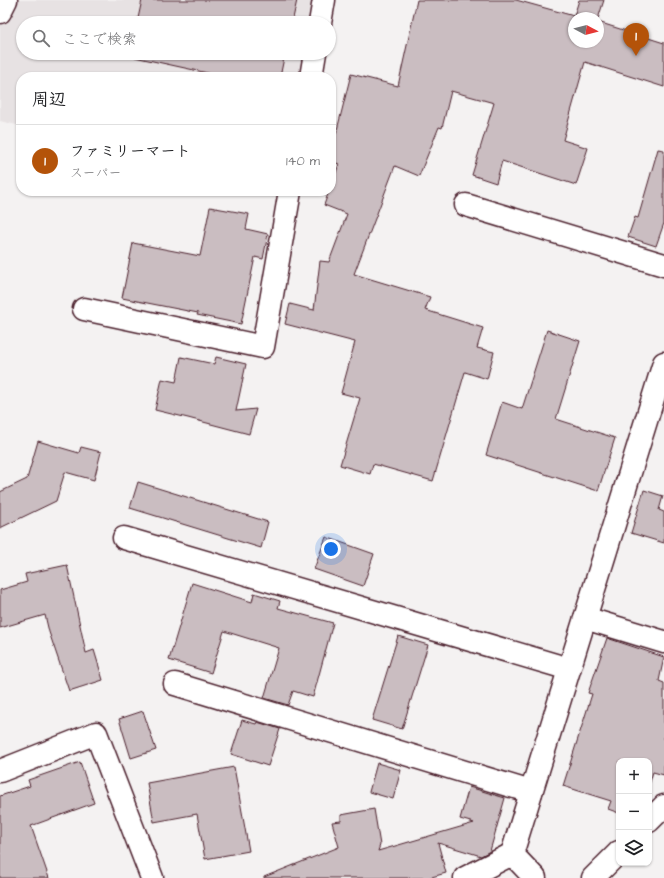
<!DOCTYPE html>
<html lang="ja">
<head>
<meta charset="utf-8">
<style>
  :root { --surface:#fff; --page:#f6f6f6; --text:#202124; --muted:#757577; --line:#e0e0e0; --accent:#b45309 }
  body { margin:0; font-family:"Architects Daughter","Klee One",sans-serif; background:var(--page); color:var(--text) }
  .controls { position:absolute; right:12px; bottom:12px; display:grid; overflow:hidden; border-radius:8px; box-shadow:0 1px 3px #0004 }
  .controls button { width:36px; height:36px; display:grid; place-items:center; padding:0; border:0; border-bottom:1px solid var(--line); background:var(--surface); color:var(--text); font:20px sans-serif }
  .compass { position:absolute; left:568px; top:12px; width:36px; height:36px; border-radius:50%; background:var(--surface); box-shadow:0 1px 3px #0004; rotate:97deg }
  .you { position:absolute; left:331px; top:549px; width:14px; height:14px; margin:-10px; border:3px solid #fff; border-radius:50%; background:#1a73e8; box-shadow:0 0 0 6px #1a73e833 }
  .badge { display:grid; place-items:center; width:26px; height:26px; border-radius:50%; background:var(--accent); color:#fff; font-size:13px; font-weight:700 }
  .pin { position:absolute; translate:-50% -33px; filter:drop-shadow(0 1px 2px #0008) }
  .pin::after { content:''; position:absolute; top:21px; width:14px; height:12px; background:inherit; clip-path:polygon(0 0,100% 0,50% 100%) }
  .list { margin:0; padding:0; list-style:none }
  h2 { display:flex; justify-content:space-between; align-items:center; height:52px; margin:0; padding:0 16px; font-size:17px }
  h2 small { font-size:13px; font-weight:400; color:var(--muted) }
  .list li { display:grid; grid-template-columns:26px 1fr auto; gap:12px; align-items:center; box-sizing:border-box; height:72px; padding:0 16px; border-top:1px solid var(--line) }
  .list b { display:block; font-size:15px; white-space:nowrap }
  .list p { margin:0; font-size:13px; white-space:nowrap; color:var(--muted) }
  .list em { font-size:13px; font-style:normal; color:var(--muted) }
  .icon { flex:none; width:22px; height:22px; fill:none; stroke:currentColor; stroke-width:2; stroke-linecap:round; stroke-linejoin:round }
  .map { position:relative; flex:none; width:664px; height:878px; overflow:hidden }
  .search { position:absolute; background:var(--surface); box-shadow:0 1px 3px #0004; left:16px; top:16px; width:320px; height:44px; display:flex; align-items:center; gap:10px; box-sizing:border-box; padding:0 14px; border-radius:22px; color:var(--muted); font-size:15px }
  .panel { position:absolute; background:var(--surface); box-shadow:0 1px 3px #0004; left:16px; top:72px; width:320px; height:124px; border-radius:16px }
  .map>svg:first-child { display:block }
</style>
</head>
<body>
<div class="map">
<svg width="664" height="878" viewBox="0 0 664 878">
  <rect width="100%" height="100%" fill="#f4f2f2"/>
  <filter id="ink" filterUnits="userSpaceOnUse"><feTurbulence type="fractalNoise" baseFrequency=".025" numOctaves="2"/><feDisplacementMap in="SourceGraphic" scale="8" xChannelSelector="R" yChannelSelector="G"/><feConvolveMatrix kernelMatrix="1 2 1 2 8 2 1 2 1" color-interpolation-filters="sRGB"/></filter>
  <g filter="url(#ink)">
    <!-- built -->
    <polygon fill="#e7e2e3" points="6,0 324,0 320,23 23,23 23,53 315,53 311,77 21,77 21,126 0,121 0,12"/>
    <!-- building -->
    <g fill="#cabdc1" stroke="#4a1f2b">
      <polygon points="142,0 297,0 292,23 137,23"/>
      <polygon points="417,0 516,0 574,16 579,0 604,0 598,19 598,18 574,18 574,42 598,42 598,22 664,43 664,87 585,62 563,140 588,148 576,185 502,161 496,183 472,175 494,103 451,91 442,128 439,127 419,176 395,166 354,274 430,297 425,310 483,328 477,348 494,352 487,379 465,372 433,481 373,464 370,474 340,465 360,398 341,393 355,342 285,324 290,304 314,310 320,261 329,262 347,214 324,205 329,191 331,191 331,186 339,164 331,161 331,132 336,134 351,74 398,86"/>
      <polygon points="131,53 285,53 280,77 226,77 130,56"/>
      <polygon points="658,149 664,150 664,223 656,246 628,237 635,217 638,218"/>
      <polygon points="210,207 249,214 246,229 268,234 263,259 255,257 241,324 197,315 198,313 122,298 133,243 200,256"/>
      <polygon points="547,330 580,341 556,419 615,438 598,491 486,455 502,402 522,409"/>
      <polygon points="181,357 214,364 216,357 246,364 236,411 256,409 249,434 188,418 155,410 162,379 176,382"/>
      <polygon points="38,441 79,453 81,447 101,452 94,480 65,472 56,501 0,528 0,492 27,479"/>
      <polygon points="138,482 268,522 261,548 130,508"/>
      <polygon points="644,490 663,496 659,510 664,512 664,543 631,533"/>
      <polygon points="326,537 374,554 363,586 314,569"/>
      <polygon points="67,565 86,653 94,650 103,680 69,691 49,632 45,615 0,628 0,590 27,582 25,574"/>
      <polygon points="192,583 252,602 254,593 280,601 278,608 333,623 313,697 293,691 288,705 264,698 279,648 224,631 211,673 169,660"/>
      <polygon points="398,636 428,645 402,729 372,720"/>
      <polygon points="607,638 664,657 659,681 664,683 664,775 653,772 649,785 649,761 619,761 619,813 608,809 611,801 563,786 592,694 588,693"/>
      <polygon points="143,711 156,750 131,758 119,719"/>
      <polygon points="242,720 256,724 257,722 280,729 268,766 231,754"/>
      <polygon points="80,762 94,803 31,826 49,878 0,878 0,796 30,786 28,780"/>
      <polygon points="377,763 401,770 393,799 369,792"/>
      <polygon points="234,767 249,851 205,859 197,814 154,822 147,783"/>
      <polygon points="469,787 505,798 490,851 481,856 438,843 446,873 428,878 264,878 264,877 339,847 332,822 341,821 341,815 374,809 380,845 378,851 474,823 460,819"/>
    </g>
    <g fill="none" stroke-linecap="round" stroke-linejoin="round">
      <!-- street casing -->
      <g stroke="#4a1f2b" stroke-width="25">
        <g id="street">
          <polyline points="0,12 6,0"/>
          <polyline points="320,23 324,0"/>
          <polyline points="311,77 315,53"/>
          <polyline points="466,205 664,265"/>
          <polyline points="84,309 263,347 290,191"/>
          <polyline points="124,538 569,669"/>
          <polyline points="585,618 664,642"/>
          <polyline points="175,684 531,792"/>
          <polyline points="0,771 96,733 152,878"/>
          <polyline points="649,821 664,806"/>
          <polyline points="465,878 512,854"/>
          <polyline points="593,878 619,852"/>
        </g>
      </g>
      <!-- secondary casing -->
      <g stroke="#4a1f2b" stroke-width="25">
        <polyline id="secondary" points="535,878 512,854 664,363"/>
      </g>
      <!-- street -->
      <use href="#street" stroke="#fff" stroke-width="22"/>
      <!-- secondary -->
      <use href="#secondary" stroke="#fff" stroke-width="22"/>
    </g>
  </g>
</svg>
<div class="controls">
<button>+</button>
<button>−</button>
<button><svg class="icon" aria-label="layers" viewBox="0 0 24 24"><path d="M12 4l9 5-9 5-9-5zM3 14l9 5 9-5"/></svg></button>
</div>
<svg class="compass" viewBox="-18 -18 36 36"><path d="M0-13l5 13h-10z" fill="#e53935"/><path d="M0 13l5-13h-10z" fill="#757577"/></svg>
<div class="you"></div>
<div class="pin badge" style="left:636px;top:56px">1</div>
<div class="search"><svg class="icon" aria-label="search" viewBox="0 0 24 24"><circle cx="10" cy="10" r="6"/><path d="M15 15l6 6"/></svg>ここで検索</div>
<section class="panel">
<h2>周辺<small></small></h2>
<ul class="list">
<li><span class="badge">1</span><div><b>ファミリーマート</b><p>スーパー</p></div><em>140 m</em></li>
</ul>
</section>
</div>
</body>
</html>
